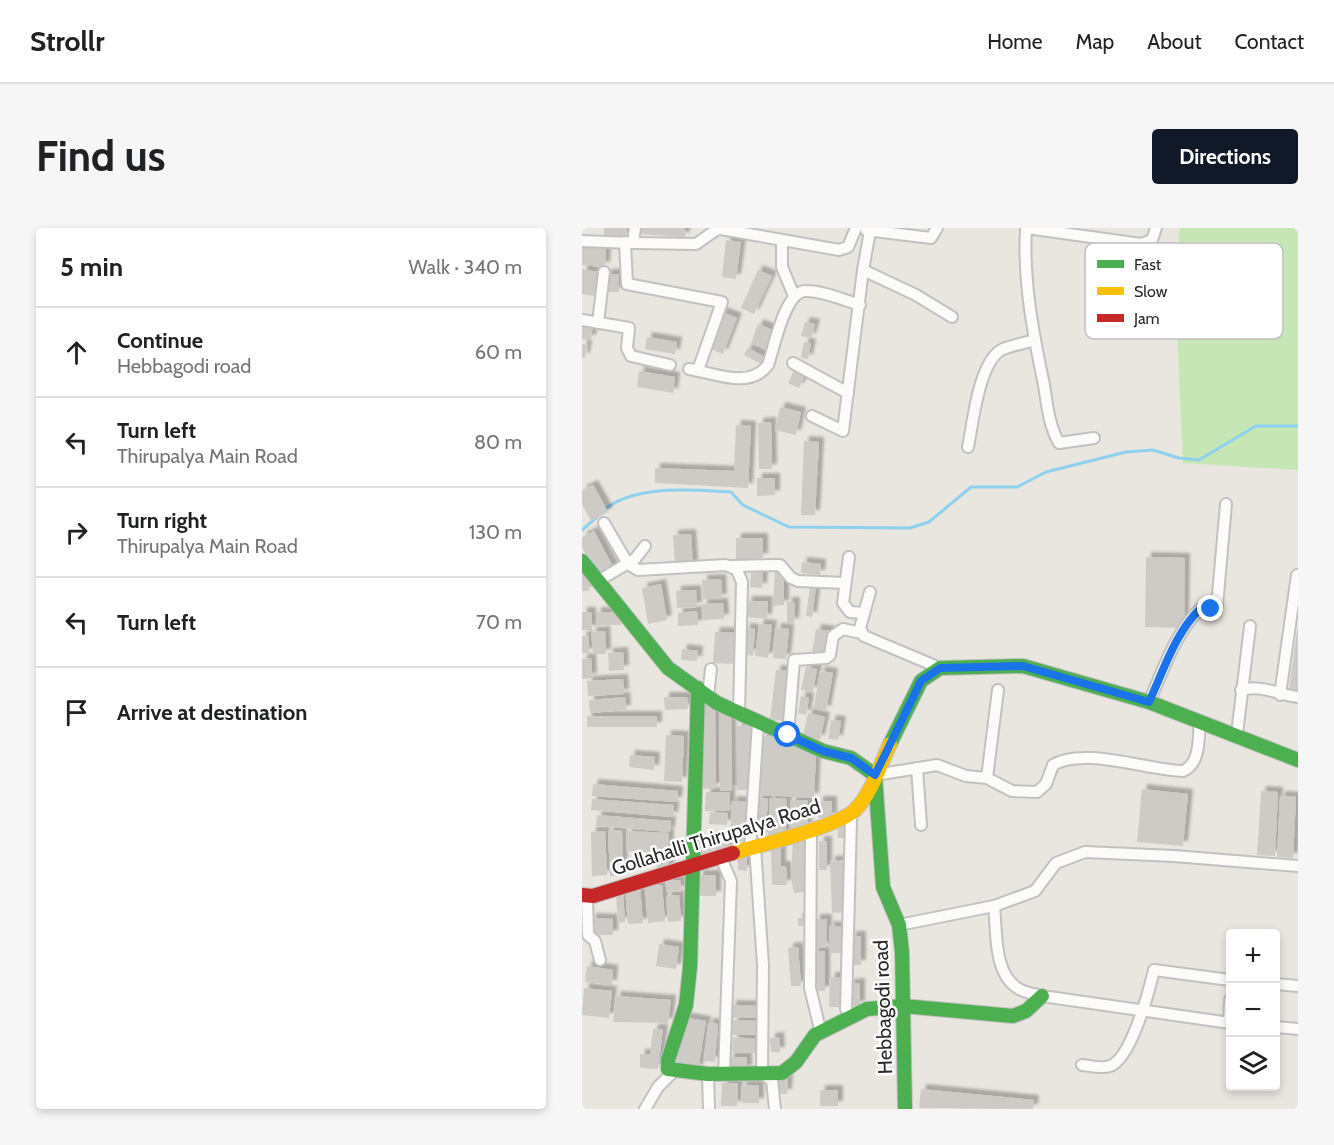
<!DOCTYPE html>
<html lang="en">
<head>
<meta charset="utf-8">
<style>
  :root { --surface:#fff; --page:#f6f6f6; --text:#202124; --muted:#757577; --line:#e0e0e0; --accent:#111827 }
  body { margin:0; font-family:Cabin,sans-serif; background:var(--page); color:var(--text) }
  .controls { position:absolute; right:18px; bottom:18px; display:grid; overflow:hidden; border-radius:6px; box-shadow:0 3px 9px #0003 }
  .controls button { width:54px; height:54px; display:grid; place-items:center; padding:0; border:0; border-bottom:2px solid var(--line); background:var(--surface); color:var(--text); font:30px sans-serif }
  .stop { position:absolute; width:18px; height:18px; margin:-14px; border:4px solid #1a73e8; border-radius:50%; background:#fff }
  .stop.end { background:#1a73e8; border-color:#fff; box-shadow:0 2px 6px #0008 }
  .list { margin:0; padding:0; list-style:none }
  h2 { display:flex; justify-content:space-between; align-items:center; height:78px; margin:0; padding:0 24px; font-size:26px }
  h2 small { font-size:20px; font-weight:400; color:var(--muted) }
  .list li { display:grid; grid-template-columns:39px 1fr auto; gap:18px; align-items:center; box-sizing:border-box; height:90px; padding:0 24px; border-top:2px solid var(--line) }
  .list b { display:block; font-size:22px; white-space:nowrap }
  .list p { margin:0; font-size:20px; white-space:nowrap; color:var(--muted) }
  .list em { font-size:20px; font-style:normal; color:var(--muted) }
  .icon { flex:none; width:33px; height:33px; fill:none; stroke:currentColor; stroke-width:2; stroke-linecap:round; stroke-linejoin:round }
  .map { position:relative; flex:none; width:716px; height:881px; overflow:hidden; border-radius:6px }
  header { display:flex; align-items:center; gap:36px; box-sizing:border-box; height:84px; padding:0 30px; background:var(--surface); border-bottom:2px solid var(--line) }
  header strong { font-size:28px }
  nav { display:flex; gap:33px; margin-inline-start:auto; font-size:21px }
  .intro { display:flex; align-items:center; justify-content:space-between; box-sizing:border-box; height:144px; padding:0 36px }
  h1 { margin:0; font-size:42px }
  .button { padding:15px 27px; border-radius:6px; background:var(--accent); color:#fff; font-size:21px; font-weight:700 }
  main { display:flex; gap:36px; padding:0 36px }
  aside { flex:1; background:var(--surface); border-radius:6px; box-shadow:0 3px 9px #0003 }
  .map>svg:first-child { display:block }
</style>
</head>
<body>
<header>
<strong>Strollr</strong>
<nav><a>Home</a><a>Map</a><a>About</a><a>Contact</a></nav>
</header>
<div class="intro"><h1>Find us</h1><a class="button">Directions</a></div>
<main>
<aside>
<h2>5 min<small>Walk · 340 m</small></h2>
<ul class="list">
<li><svg class="icon" aria-label="ahead" viewBox="0 0 24 24"><path d="M12 20V5M6 11l6-6 6 6"/></svg><div><b>Continue</b><p>Hebbagodi road</p></div><em>60 m</em></li>
<li><svg class="icon" aria-label="left" viewBox="0 0 24 24"><path d="M17 20v-9H6M10 6l-5 5 5 5"/></svg><div><b>Turn left</b><p>Thirupalya Main Road</p></div><em>80 m</em></li>
<li><svg class="icon" aria-label="right" viewBox="0 0 24 24"><path d="M7 20v-9h11M14 6l5 5-5 5"/></svg><div><b>Turn right</b><p>Thirupalya Main Road</p></div><em>130 m</em></li>
<li><svg class="icon" aria-label="left" viewBox="0 0 24 24"><path d="M17 20v-9H6M10 6l-5 5 5 5"/></svg><div><b>Turn left</b></div><em>70 m</em></li>
<li><svg class="icon" aria-label="arrive" viewBox="0 0 24 24"><path d="M6 21V4h12l-3 4 3 4H6"/></svg><div><b>Arrive at destination</b></div></li>
</ul>
</aside>
<div class="map">
<svg width="716" height="881" viewBox="0 0 716 881">
  <defs>
    <filter id="shadow"><feDropShadow dx="5" dy="-5" stdDeviation="1.5" flood-color="#0004"/></filter>
  </defs>
  <rect width="100%" height="100%" fill="#e9e5df"/>
  <!-- green -->
  <polygon fill="#c7e6b6" points="598,0 716,0 716,242 601,235 593,55"/>
  <g fill="none" stroke-linecap="round" stroke-linejoin="round">
    <!-- stream -->
    <g stroke="#8ed1ef" stroke-width="3">
      <path d="M22,282C53,256 111,262 149,264L161,277L207,299L328,300L347,294L389,259H435L464,244L544,224L571,222L597,230L617,232L674,198H716"/>
      <polyline points="0,302 15,289"/>
    </g>
  </g>
  <!-- building -->
  <g fill="#cecbc6" filter="url(#shadow)">
    <polygon points="22,0 45,0 44,10 22,7"/>
    <polygon points="57,0 103,0 103,9 56,6"/>
    <polygon points="144,12 159,14 154,51 140,49"/>
    <polygon points="0,19 24,21 23,39 0,37"/>
    <polygon points="0,41 16,44 12,68 0,66"/>
    <polygon points="176,42 190,48 172,86 159,80"/>
    <rect x="24" y="46" width="13" height="18"/>
    <polygon points="140,84 155,90 141,126 126,120"/>
    <polygon points="223,94 233,96 229,110 219,108"/>
    <polygon points="0,95 11,96 9,112 0,111"/>
    <polygon points="176,96 196,104 189,123 169,115"/>
    <polygon points="65,109 95,114 93,126 63,121"/>
    <polygon points="222,114 229,116 226,131 219,130"/>
    <polygon points="0,116 5,117 3,130 0,129"/>
    <polygon points="166,120 183,129 179,136 162,127"/>
    <polygon points="212,142 223,147 217,160 206,155"/>
    <polygon points="57,143 93,149 91,165 55,159"/>
    <polygon points="198,179 219,184 214,207 193,202"/>
    <polygon points="189,194 190,241 177,241 176,195"/>
    <polygon points="154,197 169,198 166,260 73,255 73,240 152,243"/>
    <polygon points="222,213 237,214 233,287 219,287"/>
    <polygon points="175,250 193,250 193,267 175,268"/>
    <polygon points="11,257 26,284 9,293 0,276 0,262"/>
    <polygon points="12,303 32,341 16,349 0,319 0,309"/>
    <polygon points="109,306 111,338 93,340 91,307"/>
    <polygon points="154,310 181,310 181,330 154,332"/>
    <polygon points="564,329 603,330 602,400 563,399"/>
    <polygon points="220,334 239,336 238,347 219,345"/>
    <polygon points="193,343 202,344 202,377 191,378"/>
    <polygon points="169,344 181,345 180,360 168,359"/>
    <polygon points="0,347 8,347 7,363 0,363"/>
    <polygon points="139,351 140,371 121,371 120,352"/>
    <polygon points="79,356 85,392 66,396 60,360"/>
    <polygon points="228,358 234,358 230,389 224,388"/>
    <polygon points="114,362 115,379 95,380 94,363"/>
    <polygon points="165,373 186,373 185,391 164,389"/>
    <polygon points="205,374 213,374 212,395 205,395"/>
    <polygon points="141,375 142,391 121,392 120,376"/>
    <polygon points="115,383 116,397 96,398 96,385"/>
    <polygon points="0,384 9,384 10,402 0,402"/>
    <polygon points="14,384 39,385 39,397 14,397"/>
    <polygon points="177,396 190,397 186,430 173,428"/>
    <polygon points="163,400 173,401 171,428 162,426"/>
    <polygon points="194,400 207,401 204,431 191,430"/>
    <polygon points="234,401 249,403 244,428 230,425"/>
    <polygon points="715,402 716,402 716,464 707,462"/>
    <polygon points="23,403 24,426 11,426 9,404"/>
    <polygon points="133,404 157,405 156,436 131,435"/>
    <rect x="0" y="408" width="7" height="17"/>
    <polygon points="100,421 116,423 115,433 99,432"/>
    <polygon points="41,424 42,442 27,443 26,425"/>
    <polygon points="9,430 10,450 0,451 0,431"/>
    <polygon points="224,439 235,441 231,464 219,462"/>
    <polygon points="194,442 208,443 203,493 188,492"/>
    <polygon points="238,443 251,445 244,483 232,480"/>
    <polygon points="41,451 42,466 6,468 5,453"/>
    <polygon points="219,468 227,470 224,487 216,485"/>
    <polygon points="43,469 44,482 8,485 7,472"/>
    <polygon points="82,469 105,469 106,481 83,482"/>
    <polygon points="119,477 133,477 134,560 120,561"/>
    <polygon points="149,485 150,563 138,563 137,486"/>
    <polygon points="226,485 243,489 238,512 221,508"/>
    <rect x="5" y="488" width="70" height="11"/>
    <polygon points="249,492 259,493 256,512 246,511"/>
    <polygon points="170,497 167,562 155,562 155,498"/>
    <polygon points="84,507 102,508 100,554 82,553"/>
    <polygon points="180,508 195,509 234,524 232,570 178,567"/>
    <polygon points="48,527 73,529 72,542 47,539"/>
    <polygon points="11,556 96,563 95,574 10,568"/>
    <polygon points="560,561 606,566 601,618 555,614"/>
    <polygon points="679,563 696,564 693,628 675,627"/>
    <polygon points="124,564 148,564 148,583 123,583"/>
    <polygon points="698,568 714,569 711,630 695,629"/>
    <polygon points="175,570 186,571 183,609 172,608"/>
    <polygon points="188,570 205,571 203,608 186,608"/>
    <polygon points="10,571 92,577 91,589 9,582"/>
    <polygon points="209,572 226,572 225,600 208,600"/>
    <polygon points="150,573 166,574 164,614 148,613"/>
    <rect x="236" y="573" width="14" height="17"/>
    <polygon points="128,584 146,585 145,597 127,596"/>
    <polygon points="15,587 89,593 88,604 14,598"/>
    <polygon points="264,597 265,610 256,610 256,598"/>
    <polygon points="40,602 41,648 28,648 26,603"/>
    <polygon points="23,603 25,647 10,648 9,604"/>
    <polygon points="45,603 87,605 86,625 44,623"/>
    <polygon points="126,609 145,610 145,622 126,621"/>
    <polygon points="211,610 224,610 226,664 212,665 209,650"/>
    <polygon points="123,613 125,627 117,628 115,614"/>
    <rect x="237" y="613" width="8" height="29"/>
    <polygon points="199,617 199,638 204,638 205,657 190,657 189,618"/>
    <polygon points="74,627 87,627 87,641 75,641"/>
    <polygon points="156,629 165,629 165,643 156,642"/>
    <polygon points="262,632 265,684 250,685 248,633"/>
    <rect x="116" y="647" width="18" height="21"/>
    <polygon points="98,652 99,663 85,664 83,653"/>
    <polygon points="80,657 83,693 66,695 63,658"/>
    <polygon points="58,658 61,695 46,696 43,660"/>
    <polygon points="41,666 43,694 36,695 34,667"/>
    <polygon points="97,667 99,693 86,694 84,668"/>
    <polygon points="9,690 31,691 31,707 9,707"/>
    <rect x="216" y="690" width="10" height="8"/>
    <polygon points="233,691 245,691 244,720 232,720"/>
    <polygon points="247,698 260,699 259,725 247,725"/>
    <polygon points="269,708 279,708 279,737 268,737"/>
    <polygon points="77,716 97,719 94,741 74,738"/>
    <polygon points="216,719 219,758 209,758 206,720"/>
    <rect x="231" y="723" width="12" height="40"/>
    <polygon points="5,738 31,742 30,757 3,754"/>
    <polygon points="248,749 259,749 259,779 247,779"/>
    <polygon points="278,755 278,778 266,778 267,756"/>
    <polygon points="2,760 30,763 27,790 0,787"/>
    <polygon points="34,768 89,772 86,795 31,794"/>
    <polygon points="149,777 177,778 177,790 149,790"/>
    <polygon points="100,789 124,793 116,842 93,838"/>
    <polygon points="151,792 176,793 176,807 150,807"/>
    <polygon points="126,795 136,796 133,834 122,833"/>
    <polygon points="71,801 81,801 76,841 58,840 58,826 68,826"/>
    <polygon points="151,809 174,811 174,825 150,824"/>
    <polygon points="197,809 198,824 189,824 188,810"/>
    <polygon points="147,829 165,829 165,842 147,844"/>
    <polygon points="194,848 206,848 205,866 193,866"/>
    <polygon points="140,855 156,855 155,878 139,878"/>
    <polygon points="177,857 177,875 160,875 159,858"/>
    <polygon points="339,861 452,872 451,881 337,880"/>
    <rect x="238" y="862" width="18" height="16"/>
  </g>
  <g fill="none" stroke-linecap="round" stroke-linejoin="round">
    <!-- street casing -->
    <g stroke="#c2c1c1" stroke-width="14">
      <g id="street">
        <path d="M444,0C441,53 451,105 462,157C465,176 467,198 477,215L512,210"/>
        <polyline points="445,0 559,16 570,12 574,0"/>
        <polyline points="284,2 349,10 355,0"/>
        <polyline points="0,13 51,15 53,0"/>
        <polyline points="200,13 200,39 212,68"/>
        <polyline points="43,14 45,56 140,74 116,142"/>
        <polyline points="51,15 114,16 134,2 139,1 257,22 266,19 274,0"/>
        <polyline points="281,42 334,67 370,89"/>
        <polyline points="0,92 47,100 45,120 49,128 88,137"/>
        <polyline points="16,95 22,44"/>
        <polyline points="211,135 266,165"/>
        <path d="M107,141C133,145 167,162 186,137C192,120 203,62 224,63C242,63 261,72 278,77"/>
        <polyline points="230,188 261,203 281,42 288,3"/>
        <path d="M386,219C391,194 397,132 421,121C431,117 443,115 453,112"/>
        <polyline points="22,295 46,336 56,342 144,337 155,342 160,354 157,485"/>
        <polyline points="267,329 261,375 268,384 282,385"/>
        <polyline points="150,338 198,337 209,350 216,353 263,355"/>
        <polyline points="16,353 53,331 63,318"/>
        <polyline points="288,364 278,400 282,408 358,440"/>
        <path d="M659,462C678,456 697,467 716,469"/>
        <polyline points="698,467 715,347"/>
        <polyline points="126,468 129,441"/>
        <path d="M567,474C581,443 593,405 618,381H629L635,378L644,276"/>
        <polyline points="655,506 668,398"/>
        <polyline points="206,507 212,432 244,430 248,427 251,408 261,401 279,405"/>
        <polyline points="335,540 339,597"/>
        <polyline points="293,547 355,537 384,548 405,550 416,462"/>
        <path d="M405,550L430,563L455,564L464,556L471,537C501,518 568,543 601,543C619,535 616,511 618,493"/>
        <polyline points="229,602 228,760 239,805"/>
        <polyline points="173,619 181,737 180,846 190,852 193,881"/>
        <polyline points="168,620 176,495"/>
        <polyline points="139,630 149,653 142,846"/>
        <polyline points="5,668 6,707 13,713 18,732"/>
        <path d="M412,678C415,704 411,746 437,761C444,765 453,766 460,768L648,795"/>
        <polyline points="317,697 412,678 453,663 474,635 503,624 592,628 716,638"/>
        <polyline points="694,756 716,758"/>
        <polyline points="264,781 269,591 272,583"/>
        <polyline points="647,795 648,772"/>
        <polyline points="694,799 716,801"/>
        <path d="M500,837C509,838 520,841 528,838C549,831 567,763 572,742L648,752"/>
        <polyline points="126,846 127,881"/>
        <polyline points="63,881 76,859 92,843"/>
      </g>
    </g>
    <!-- fast casing -->
    <g stroke="#c2c1c1" stroke-width="16">
      <g id="fast">
        <polyline points="0,333 86,440 135,475 241,523 269,530 293,547"/>
        <polyline points="116,460 108,739 104,777 86,832 86,841 126,846 200,845 214,834 233,807 285,781 321,778 431,788 444,783 460,768"/>
        <polyline points="308,516 339,453 358,440 441,438 567,474 716,532"/>
        <polyline points="293,547 301,659 317,697 320,724 323,881"/>
      </g>
    </g>
    <!-- slow casing -->
    <g stroke="#c2c1c1" stroke-width="16">
      <path id="slow" d="M151,625C178,617 255,599 273,582C290,565 298,537 308,516"/>
    </g>
    <!-- jam casing -->
    <g stroke="#c2c1c1" stroke-width="16">
      <polyline id="jam" points="0,667 11,668 151,625"/>
    </g>
    <!-- street -->
    <use href="#street" stroke="#fcfbfa" stroke-width="10"/>
    <!-- fast -->
    <use href="#fast" stroke="#4caf50" stroke-width="14"/>
    <!-- slow -->
    <use href="#slow" stroke="#ffc107" stroke-width="14"/>
    <!-- jam -->
    <use href="#jam" stroke="#c62828" stroke-width="14"/>
  </g>
  <g fill="none" stroke-linecap="round" stroke-linejoin="round">
    <!-- route -->
    <path stroke="#1a73e8" stroke-width="8" d="M206,507L241,523L269,530L293,547L339,453L358,440L441,438L567,474C581,444 593,405 618,381H629"/>
  </g>
  <g text-anchor="middle" dominant-baseline="central" stroke-width="5" stroke-linejoin="round" paint-order="stroke">
    <!-- street labels -->
    <g font-size="20" fill="#2a2a2a" stroke="#fff">
      <text transform="translate(134 609) rotate(-17)">Gollahalli Thirupalya Road</text>
      <text transform="translate(301 779) rotate(-92)">Hebbagodi road</text>
    </g>
  </g>
  <!-- legend -->
  <rect x="503" y="15" width="198" height="96" rx="9" fill="#fff" stroke="#bfbfbf" stroke-width="1.5"/>
  <rect x="515" y="32" width="27" height="8" fill="#4caf50"/>
  <rect x="515" y="59" width="27" height="8" fill="#ffc107"/>
  <rect x="515" y="86" width="27" height="8" fill="#c62828"/>
  <g font-size="16" fill="#2a2a2a">
    <text x="552" y="42">Fast</text>
    <text x="552" y="69">Slow</text>
    <text x="552" y="96">Jam</text>
  </g>
</svg>
<div class="controls">
<button>+</button>
<button>−</button>
<button><svg class="icon" aria-label="layers" viewBox="0 0 24 24"><path d="M12 4l9 5-9 5-9-5zM3 14l9 5 9-5"/></svg></button>
</div>
<div class="stop" style="left:206px;top:507px"></div>
<div class="stop end" style="left:629px;top:381px"></div>
</div>
</main>
</body>
</html>
